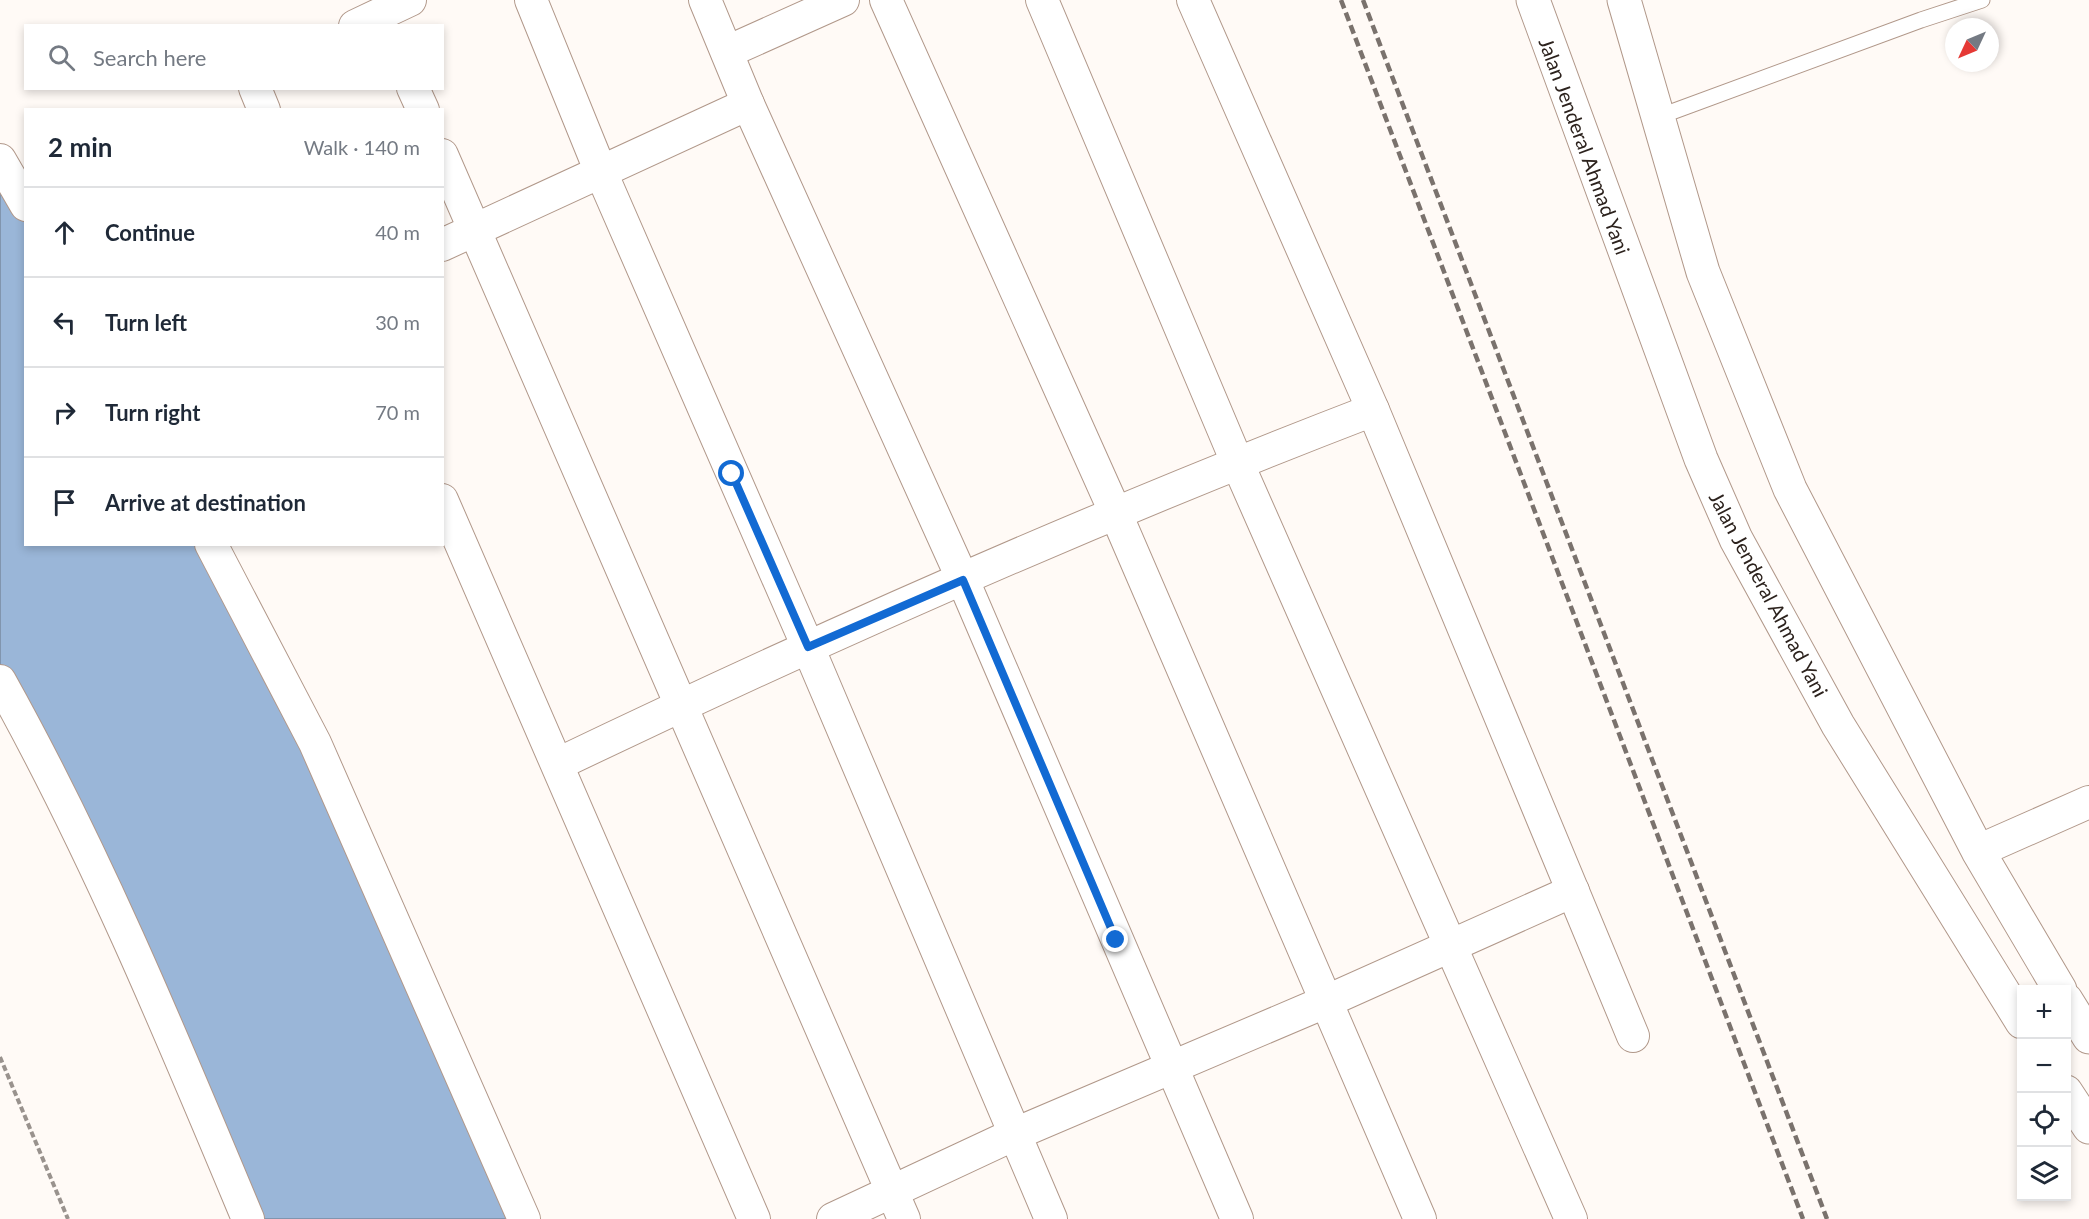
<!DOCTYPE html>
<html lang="en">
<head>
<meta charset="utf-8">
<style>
  :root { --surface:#fff; --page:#f6f6f7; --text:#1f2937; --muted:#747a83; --line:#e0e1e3 }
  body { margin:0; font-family:Lato,sans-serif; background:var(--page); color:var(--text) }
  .controls { position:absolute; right:18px; bottom:18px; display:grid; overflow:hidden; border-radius:0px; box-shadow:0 3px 9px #0003 }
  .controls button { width:54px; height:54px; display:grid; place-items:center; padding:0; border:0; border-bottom:2px solid var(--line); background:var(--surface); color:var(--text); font:30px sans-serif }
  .compass { position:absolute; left:1945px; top:18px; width:54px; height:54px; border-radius:50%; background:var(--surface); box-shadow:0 3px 9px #0003; rotate:226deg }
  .stop { position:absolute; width:18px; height:18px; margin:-14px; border:4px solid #126ad3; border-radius:50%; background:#fff }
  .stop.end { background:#126ad3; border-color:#fff; box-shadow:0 2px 6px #0008 }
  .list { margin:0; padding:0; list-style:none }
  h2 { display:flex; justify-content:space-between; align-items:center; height:78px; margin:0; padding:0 24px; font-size:26px }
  h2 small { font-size:20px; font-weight:400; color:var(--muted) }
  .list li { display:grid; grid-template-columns:39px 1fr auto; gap:18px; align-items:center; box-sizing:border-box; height:90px; padding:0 24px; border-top:2px solid var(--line) }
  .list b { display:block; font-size:22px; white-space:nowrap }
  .list em { font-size:20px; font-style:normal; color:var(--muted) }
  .icon { flex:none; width:33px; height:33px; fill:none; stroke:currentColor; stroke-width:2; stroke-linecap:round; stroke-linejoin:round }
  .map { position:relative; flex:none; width:2089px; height:1219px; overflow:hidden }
  .search { position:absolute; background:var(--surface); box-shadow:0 3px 9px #0003; left:24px; top:24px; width:420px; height:66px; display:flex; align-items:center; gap:15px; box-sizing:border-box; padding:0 21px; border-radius:0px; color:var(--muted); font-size:22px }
  .panel { position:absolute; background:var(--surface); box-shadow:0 3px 9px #0003; left:24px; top:108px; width:420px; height:438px; border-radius:0px }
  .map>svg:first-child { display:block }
</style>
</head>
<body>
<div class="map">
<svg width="2089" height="1219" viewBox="0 0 2089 1219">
  <rect width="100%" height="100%" fill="#fffaf6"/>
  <!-- water -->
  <polygon fill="#9ab6d8" stroke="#798aa0" stroke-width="1.5" points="0,169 25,214 26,544 211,545 523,1219 247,1219 0,681"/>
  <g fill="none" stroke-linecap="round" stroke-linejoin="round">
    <!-- service casing -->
    <g stroke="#b1988a" stroke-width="17">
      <polyline id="service" points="1658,117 1921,20 1982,0"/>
    </g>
    <!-- minor casing -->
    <g stroke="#b1988a" stroke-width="34">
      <g id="minor">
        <polyline points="531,0 600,170 808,647 1051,1219"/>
        <polyline points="705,0 748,104 963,580 1237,1219"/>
        <polyline points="886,0 1116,514 1420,1219"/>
        <polyline points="1042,0 1237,462 1571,1219"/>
        <polyline points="1193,0 1373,410 1633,1036"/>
        <polyline points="355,26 410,0"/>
        <polyline points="727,52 843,0"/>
        <polyline points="255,88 264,110"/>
        <polyline points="413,88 423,110"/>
        <polyline points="442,155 904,1219"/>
        <polyline points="0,160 26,205"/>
        <polyline points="442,245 748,104"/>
        <polyline points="442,500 754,1219"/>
        <polyline points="211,544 315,743 524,1219"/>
        <path d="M0,681C96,853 172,1037 248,1219"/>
        <path d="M558,764C825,636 1097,516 1373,410"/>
        <polyline points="1978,851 2089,802"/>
        <polyline points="833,1219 1015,1134 1325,1002 1573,891"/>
      </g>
    </g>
    <!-- trunk casing -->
    <g stroke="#b1988a" stroke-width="35">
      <g id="trunk">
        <polyline points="1533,0 1701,459 1736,539 1838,725 2022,1022"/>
        <polyline points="1624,0 1703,272 1790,489 1978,851 2060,990"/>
        <polyline points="2066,1000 2089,1037"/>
        <polyline points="2066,1092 2089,1127"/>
      </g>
    </g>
    <!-- path -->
    <polyline stroke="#99928d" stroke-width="4" stroke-dasharray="6 3" stroke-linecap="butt" points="0,1057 68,1219"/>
    <!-- service -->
    <use href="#service" stroke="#fff" stroke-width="15"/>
    <!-- minor -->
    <use href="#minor" stroke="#fff" stroke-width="32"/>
    <!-- trunk -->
    <use href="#trunk" stroke="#fff" stroke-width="33"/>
    <!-- rail -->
    <g stroke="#7a726d" stroke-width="4.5" stroke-dasharray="9 4.5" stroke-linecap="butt">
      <polyline points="1341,0 1803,1219"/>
      <polyline points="1363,0 1827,1219"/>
    </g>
  </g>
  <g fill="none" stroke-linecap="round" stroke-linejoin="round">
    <!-- route -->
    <polyline stroke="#126ad3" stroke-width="8" points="732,474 808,647 963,580 1116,940"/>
  </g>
  <g text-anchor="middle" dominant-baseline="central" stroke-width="4.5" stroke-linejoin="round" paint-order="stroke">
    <!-- street labels -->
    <g font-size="20" fill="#2c221d" stroke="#fff">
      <text transform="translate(1585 146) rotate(70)">Jalan Jenderal Ahmad Yani</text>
      <text transform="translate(1769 594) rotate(62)">Jalan Jenderal Ahmad Yani</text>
    </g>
  </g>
</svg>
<div class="controls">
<button>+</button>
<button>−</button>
<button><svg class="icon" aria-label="locate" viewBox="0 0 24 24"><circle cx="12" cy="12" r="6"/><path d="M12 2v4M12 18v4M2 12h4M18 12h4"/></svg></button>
<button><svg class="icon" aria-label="layers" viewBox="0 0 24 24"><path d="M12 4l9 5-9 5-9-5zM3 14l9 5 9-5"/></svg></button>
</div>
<svg class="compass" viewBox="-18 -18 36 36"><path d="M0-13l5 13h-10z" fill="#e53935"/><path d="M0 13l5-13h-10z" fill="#747a83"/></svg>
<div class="stop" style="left:732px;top:474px"></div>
<div class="stop end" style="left:1116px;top:940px"></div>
<div class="search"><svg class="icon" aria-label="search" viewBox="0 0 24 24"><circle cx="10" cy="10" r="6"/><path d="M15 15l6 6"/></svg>Search here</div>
<section class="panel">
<h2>2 min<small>Walk · 140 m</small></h2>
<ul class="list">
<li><svg class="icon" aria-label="ahead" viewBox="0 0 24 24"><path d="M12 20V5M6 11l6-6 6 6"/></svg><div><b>Continue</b></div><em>40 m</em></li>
<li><svg class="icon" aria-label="left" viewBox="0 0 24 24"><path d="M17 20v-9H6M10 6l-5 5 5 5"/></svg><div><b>Turn left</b></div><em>30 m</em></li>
<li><svg class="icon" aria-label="right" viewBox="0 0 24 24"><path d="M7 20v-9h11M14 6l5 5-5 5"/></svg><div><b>Turn right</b></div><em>70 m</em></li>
<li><svg class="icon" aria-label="arrive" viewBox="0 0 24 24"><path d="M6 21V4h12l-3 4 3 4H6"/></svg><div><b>Arrive at destination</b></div></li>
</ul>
</section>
</div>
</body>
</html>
